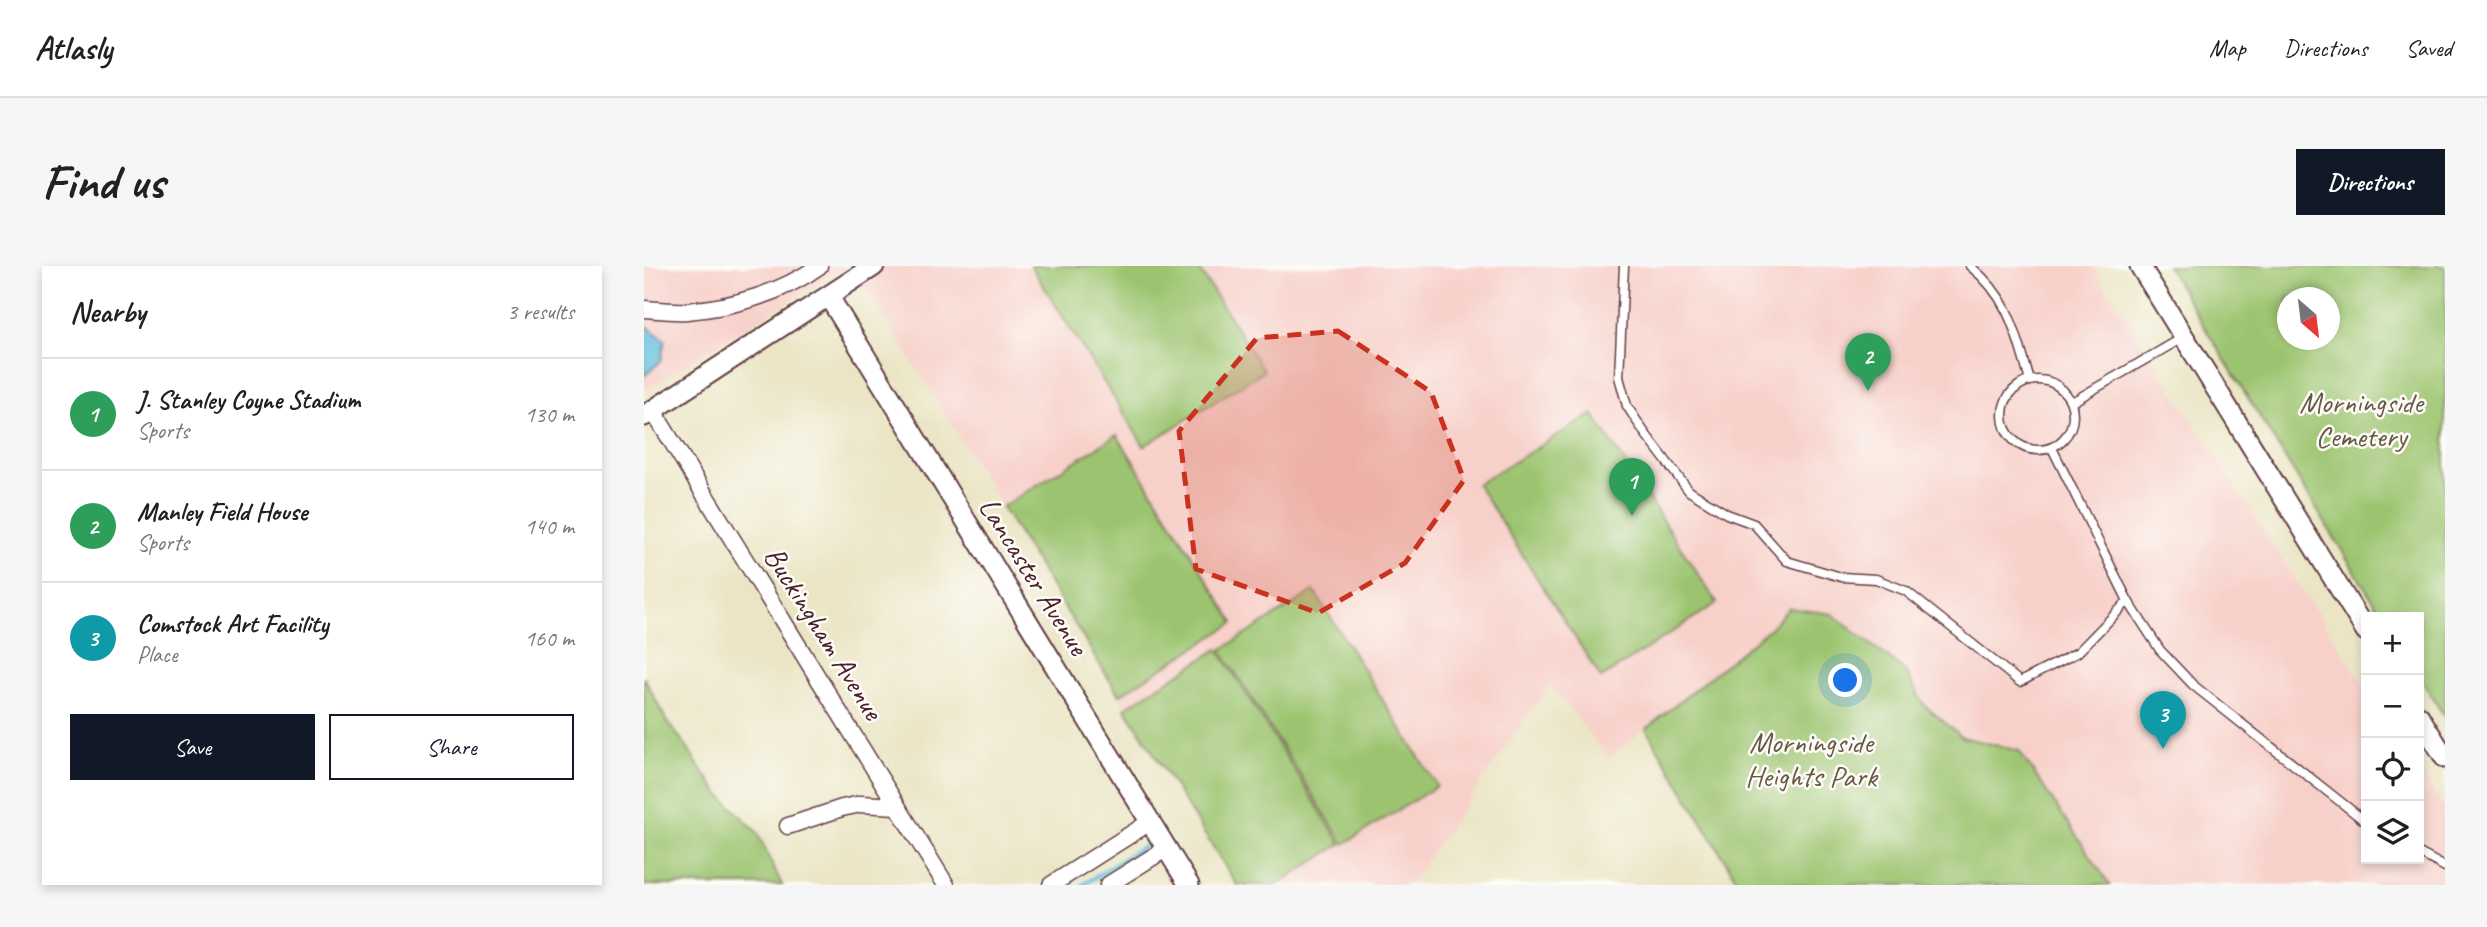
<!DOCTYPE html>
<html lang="en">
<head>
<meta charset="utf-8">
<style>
  :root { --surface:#fff; --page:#f6f6f6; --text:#202124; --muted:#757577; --line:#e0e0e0; --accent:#111827 }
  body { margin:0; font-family:Caveat,sans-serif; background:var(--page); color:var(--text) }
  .controls { position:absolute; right:21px; bottom:21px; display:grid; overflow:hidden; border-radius:0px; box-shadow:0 4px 10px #0003 }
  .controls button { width:63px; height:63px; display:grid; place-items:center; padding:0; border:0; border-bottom:2px solid var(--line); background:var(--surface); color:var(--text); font:35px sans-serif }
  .compass { position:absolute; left:1633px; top:21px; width:63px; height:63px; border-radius:50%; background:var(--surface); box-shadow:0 4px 10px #0003; rotate:152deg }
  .you { position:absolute; left:1202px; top:415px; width:24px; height:24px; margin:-18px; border:5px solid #fff; border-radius:50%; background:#1a73e8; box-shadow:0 0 0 10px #1a73e833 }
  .badge { display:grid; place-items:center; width:46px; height:46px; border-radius:50%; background:var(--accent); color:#fff; font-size:23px; font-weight:700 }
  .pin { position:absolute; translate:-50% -58px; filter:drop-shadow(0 2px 4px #0008) }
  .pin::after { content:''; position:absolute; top:37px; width:24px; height:21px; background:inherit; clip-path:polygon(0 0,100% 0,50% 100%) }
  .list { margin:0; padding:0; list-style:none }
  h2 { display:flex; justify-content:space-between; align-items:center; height:91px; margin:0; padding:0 28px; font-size:30px }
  h2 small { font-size:23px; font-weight:400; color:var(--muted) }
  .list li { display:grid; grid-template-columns:46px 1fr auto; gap:21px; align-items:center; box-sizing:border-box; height:112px; padding:0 28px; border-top:2px solid var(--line) }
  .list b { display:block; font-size:26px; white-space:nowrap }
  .list p { margin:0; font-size:23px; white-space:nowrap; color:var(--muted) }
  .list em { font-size:23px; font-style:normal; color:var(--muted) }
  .actions { display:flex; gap:14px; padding:21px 28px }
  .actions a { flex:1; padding:16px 0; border:2px solid var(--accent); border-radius:0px; text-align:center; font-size:24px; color:var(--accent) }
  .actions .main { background:var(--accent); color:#fff }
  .icon { flex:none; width:38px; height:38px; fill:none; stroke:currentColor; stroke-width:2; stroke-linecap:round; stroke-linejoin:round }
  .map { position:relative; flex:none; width:1801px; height:619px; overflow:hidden; border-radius:0px }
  header { display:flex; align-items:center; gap:42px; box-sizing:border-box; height:98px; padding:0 35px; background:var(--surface); border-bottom:2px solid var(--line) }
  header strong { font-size:33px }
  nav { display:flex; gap:38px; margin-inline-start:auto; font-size:24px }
  .intro { display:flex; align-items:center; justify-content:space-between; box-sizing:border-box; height:168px; padding:0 42px }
  h1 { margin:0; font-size:49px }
  .button { padding:18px 32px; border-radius:0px; background:var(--accent); color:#fff; font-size:24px; font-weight:700 }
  main { display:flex; gap:42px; padding:0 42px }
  aside { flex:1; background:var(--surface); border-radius:0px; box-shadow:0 4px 10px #0003 }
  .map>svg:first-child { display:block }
</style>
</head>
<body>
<header>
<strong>Atlasly</strong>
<nav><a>Map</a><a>Directions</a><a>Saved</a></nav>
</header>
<div class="intro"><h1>Find us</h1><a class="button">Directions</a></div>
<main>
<aside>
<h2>Nearby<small>3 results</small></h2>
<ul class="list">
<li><span class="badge" style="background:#2e9e5b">1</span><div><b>J. Stanley Coyne Stadium</b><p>Sports</p></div><em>130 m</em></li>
<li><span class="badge" style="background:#2e9e5b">2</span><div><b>Manley Field House</b><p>Sports</p></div><em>140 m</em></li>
<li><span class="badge" style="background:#0f9aa8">3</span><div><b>Comstock Art Facility</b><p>Place</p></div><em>160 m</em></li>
</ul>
<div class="actions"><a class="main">Save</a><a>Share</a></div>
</aside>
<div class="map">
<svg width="1801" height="619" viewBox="0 0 1801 619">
  <rect width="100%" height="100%" fill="#fdfcf7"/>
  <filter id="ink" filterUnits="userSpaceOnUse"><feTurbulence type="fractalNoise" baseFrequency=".0143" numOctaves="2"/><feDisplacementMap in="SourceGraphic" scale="14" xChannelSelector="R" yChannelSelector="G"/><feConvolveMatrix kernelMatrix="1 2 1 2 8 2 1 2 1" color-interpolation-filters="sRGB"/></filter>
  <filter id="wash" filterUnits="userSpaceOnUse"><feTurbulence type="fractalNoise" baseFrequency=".00686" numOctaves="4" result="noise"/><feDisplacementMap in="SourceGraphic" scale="28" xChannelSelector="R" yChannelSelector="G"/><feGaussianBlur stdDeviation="1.57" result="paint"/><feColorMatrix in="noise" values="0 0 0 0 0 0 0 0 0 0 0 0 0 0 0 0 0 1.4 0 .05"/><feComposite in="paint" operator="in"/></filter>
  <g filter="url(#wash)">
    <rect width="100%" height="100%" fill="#ebe5c5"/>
    <!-- built -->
    <g fill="#f7d0c9">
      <polygon points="0,0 202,0 0,124"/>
      <polygon points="209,0 1448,0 1722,422 1722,593 1775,593 1775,503 1801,543 1801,619 1466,619 1375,485 1318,471 1280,439 1261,405 1188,348 1145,342 1125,363 965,492 906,418 765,619 592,619"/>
    </g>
    <!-- green -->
    <g fill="#9cc470" stroke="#73724e" stroke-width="2" fill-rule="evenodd">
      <polygon points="387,0 553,0 620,105 500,180"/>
      <path d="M1523,0H1801V452L1775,409V351H1739ZM1644,32H1686V74H1644Z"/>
      <polygon points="949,148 1073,337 957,412 833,218"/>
      <polygon points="473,169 590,357 475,429 358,241"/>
      <polygon points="670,325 793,520 700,578 577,384"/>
      <polygon points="1145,342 1188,348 1261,405 1280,439 1318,471 1375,485 1466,619 1096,619 1002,463 1125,363"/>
      <polygon points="574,383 697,578 633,619 593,619 481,442"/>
      <polygon points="0,411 23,456 41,478 54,499 77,530 113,566 138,619 0,619"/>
    </g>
    <!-- water -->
    <polygon fill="#60bede" stroke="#556e84" stroke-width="2" points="0,58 21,74 17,95 0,110"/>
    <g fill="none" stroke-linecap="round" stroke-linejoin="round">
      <!-- stream -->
      <polyline stroke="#60bede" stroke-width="4.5" points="439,619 500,580"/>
    </g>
  </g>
  <g filter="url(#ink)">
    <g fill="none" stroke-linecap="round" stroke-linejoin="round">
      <!-- service casing -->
      <g stroke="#623d42" stroke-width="11">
        <g id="service">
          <polyline points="980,0 975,111 983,140 1000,166 1045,225 1083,248 1110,258 1143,295 1197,311 1232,313 1262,325 1376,416 1434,386 1484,335"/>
          <path d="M1326,0C1366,32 1372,68 1386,115"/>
          <circle cx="1394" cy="149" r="35"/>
          <polyline points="1428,136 1540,71"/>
          <polyline points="1408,182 1484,335 1516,384 1549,419 1722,556"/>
          <polyline points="1775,587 1801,601"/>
        </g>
      </g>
      <!-- minor casing -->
      <g stroke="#623d42" stroke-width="19">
        <g id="minor">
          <path d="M0,43C14,44 29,46 43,45C89,41 138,27 175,0"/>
          <polyline points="9,145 302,619"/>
          <polyline points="144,560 198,542 217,538 253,540"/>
          <polyline points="407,619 506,556"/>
          <polyline points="464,619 523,582"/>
        </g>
      </g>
      <!-- tertiary casing -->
      <g stroke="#623d42" stroke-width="23">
        <g id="tertiary">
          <polyline points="1496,0 1722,365"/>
          <polyline points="185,31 545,619"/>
          <polyline points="0,150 230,0"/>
          <polyline points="1775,450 1801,492"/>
        </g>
      </g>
      <!-- service -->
      <use href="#service" stroke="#fff" stroke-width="8"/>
      <!-- minor -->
      <use href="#minor" stroke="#fff" stroke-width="16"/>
      <!-- tertiary -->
      <use href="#tertiary" stroke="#fff" stroke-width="19"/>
    </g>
  </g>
  <!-- marked area -->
  <path fill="#c8321e" fill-opacity="0.2" stroke="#c8321e" stroke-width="5" stroke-dasharray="14 9" stroke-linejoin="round" d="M694,65L787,126L820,214L761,297L674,347L552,303L535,165L613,72Z"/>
  <g text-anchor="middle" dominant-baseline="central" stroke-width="5" stroke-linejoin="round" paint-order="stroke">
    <!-- park labels -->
    <g font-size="30" fill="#675943" stroke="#fdfcf7">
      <text x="1717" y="136">Morningside<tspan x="1717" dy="34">Cemetery</tspan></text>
      <text x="1167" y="476">Morningside<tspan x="1167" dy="34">Heights Park</tspan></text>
    </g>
    <!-- street labels -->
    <g font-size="30" fill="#4a1f2b" stroke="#fdfcf7">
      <text transform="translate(390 310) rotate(58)">Lancaster Avenue</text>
      <text transform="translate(180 367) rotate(58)">Buckingham Avenue</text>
    </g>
  </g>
</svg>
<div class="controls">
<button>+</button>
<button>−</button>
<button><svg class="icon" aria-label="locate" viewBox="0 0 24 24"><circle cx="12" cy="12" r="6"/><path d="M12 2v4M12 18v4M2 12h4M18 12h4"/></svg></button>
<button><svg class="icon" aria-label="layers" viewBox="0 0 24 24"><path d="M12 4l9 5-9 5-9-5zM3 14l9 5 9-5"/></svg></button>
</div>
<svg class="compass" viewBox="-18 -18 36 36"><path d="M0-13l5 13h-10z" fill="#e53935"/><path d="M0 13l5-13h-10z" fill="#757577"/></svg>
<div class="you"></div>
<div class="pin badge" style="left:988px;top:250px;background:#2e9e5b">1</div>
<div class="pin badge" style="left:1224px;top:125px;background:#2e9e5b">2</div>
<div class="pin badge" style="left:1519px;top:483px;background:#0f9aa8">3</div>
</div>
</main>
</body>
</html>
